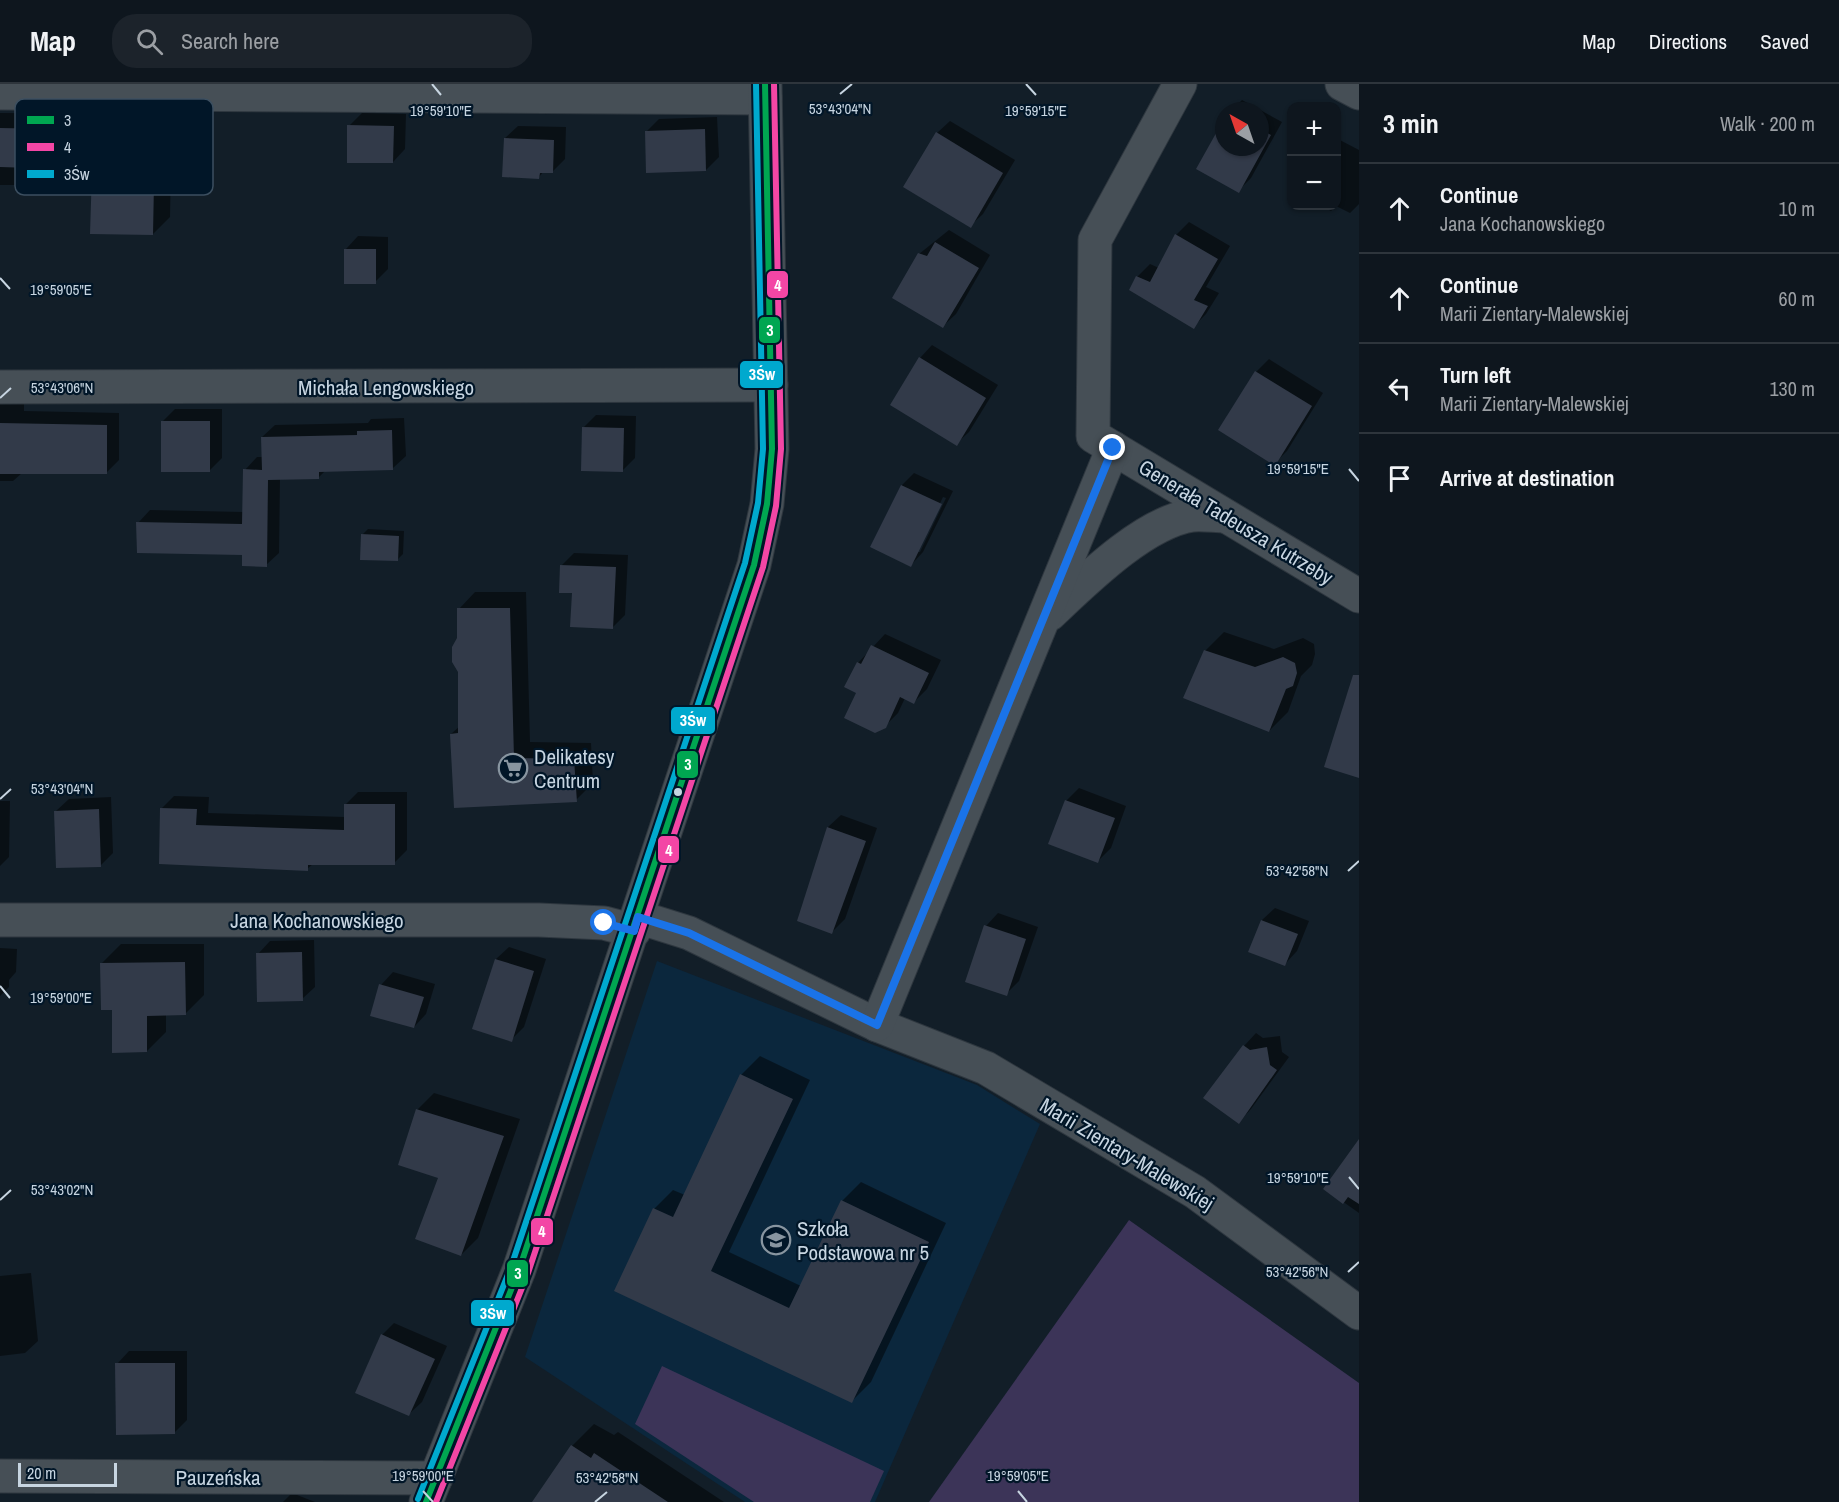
<!DOCTYPE html>
<html lang="en">
<head>
<meta charset="utf-8">
<style>
  :root { --surface:#0e161e; --page:#1c232b; --text:#f1f3f6; --muted:#9b9fa4; --line:#2e353c }
  body { margin:0; font-family:"Archivo Narrow",sans-serif; background:var(--page); color:var(--text) }
  .controls { position:absolute; right:18px; top:18px; display:grid; overflow:hidden; border-radius:12px; box-shadow:0 2px 4px #0004 }
  .controls button { width:54px; height:54px; display:grid; place-items:center; padding:0; border:0; border-bottom:2px solid var(--line); background:var(--surface); color:var(--text); font:30px sans-serif }
  .compass { position:absolute; left:1215px; top:18px; width:54px; height:54px; border-radius:50%; background:var(--surface); box-shadow:0 2px 4px #0004; rotate:320deg }
  .scale { position:absolute; left:18px; bottom:15px; width:99px; box-sizing:border-box; padding-left:6px; border:3px solid #c7d5e1; border-top:0; font-size:16px; line-height:21px; white-space:nowrap; color:#c7d5e1; -webkit-text-stroke:4px #011628; paint-order:stroke }
  .stop { position:absolute; width:18px; height:18px; margin:-14px; border:4px solid #1a73e8; border-radius:50%; background:#fff }
  .stop.end { background:#1a73e8; border-color:#fff; box-shadow:0 2px 6px #0008 }
  .list { margin:0; padding:0; list-style:none }
  h2 { display:flex; justify-content:space-between; align-items:center; height:78px; margin:0; padding:0 24px; font-size:26px }
  h2 small { font-size:20px; font-weight:400; color:var(--muted) }
  .list li { display:grid; grid-template-columns:39px 1fr auto; gap:18px; align-items:center; box-sizing:border-box; height:90px; padding:0 24px; border-top:2px solid var(--line) }
  .list b { display:block; font-size:22px; white-space:nowrap }
  .list p { margin:0; font-size:20px; white-space:nowrap; color:var(--muted) }
  .list em { font-size:20px; font-style:normal; color:var(--muted) }
  .icon { flex:none; width:33px; height:33px; fill:none; stroke:currentColor; stroke-width:2; stroke-linecap:round; stroke-linejoin:round }
  .map { position:relative; flex:none; width:1359px; height:1418px; overflow:hidden }
  header { display:flex; align-items:center; gap:36px; box-sizing:border-box; height:84px; padding:0 30px; background:var(--surface); border-bottom:2px solid var(--line) }
  header strong { font-size:28px }
  nav { display:flex; gap:33px; margin-inline-start:auto; font-size:21px }
  .search { width:420px; height:54px; background:var(--page); display:flex; align-items:center; gap:15px; box-sizing:border-box; padding:0 21px; border-radius:24px; color:var(--muted); font-size:22px }
  main { display:flex }
  aside { flex:1; background:var(--surface) }
  .map>svg:first-child { display:block }
</style>
</head>
<body>
<header>
<strong>Map</strong>
<div class="search"><svg class="icon" aria-label="search" viewBox="0 0 24 24"><circle cx="10" cy="10" r="6"/><path d="M15 15l6 6"/></svg>Search here</div>
<nav><a>Map</a><a>Directions</a><a>Saved</a></nav>
</header>
<main>
<div class="map">
<svg width="1359" height="1418" viewBox="0 0 1359 1418">
  <rect width="100%" height="100%" fill="#121e28"/>
  <!-- built -->
  <polygon fill="#0b273d" points="657,877 977,1001 1040,1040 875,1418 745,1418 525,1273"/>
  <!-- green -->
  <g fill="#3c3458">
    <polygon points="1129,1136 1359,1299 1359,1418 929,1418"/>
    <polygon points="662,1282 884,1387 870,1418 754,1418 635,1340"/>
  </g>
  <!-- shadow -->
  <g fill="#0007" fill-rule="evenodd">
    <polygon points="1242,16 1282,38 1251,94 1238,107 1198,85 1224,38 1224,63 1260,63 1260,27 1231,27"/>
    <polygon points="0,29 172,30 170,133 153,150 94,84 33,83 15,101 0,101"/>
    <polygon points="362,29 406,30 405,65 393,78 349,42"/>
    <polygon points="717,33 719,73 706,86 646,48 659,35"/>
    <polygon points="950,37 1015,76 983,130 970,142 937,49"/>
    <polygon points="518,42 566,43 565,75 552,88 544,87 539,93 505,54"/>
    <polygon points="1336,54 1359,66 1359,120 1350,129 1336,122 1331,127 1321,122 1336,122"/>
    <polygon points="1189,138 1230,162 1206,203 1219,209 1206,230 1193,243 1137,193 1150,180 1159,184 1176,151"/>
    <polygon points="949,146 990,171 956,230 943,242 919,170"/>
    <polygon points="358,152 388,153 388,185 375,198 346,165"/>
    <polygon points="932,261 998,301 969,348 956,360 920,274"/>
    <polygon points="1269,275 1323,309 1287,367 1274,380 1220,345 1256,288"/>
    <polygon points="24,319 24,327 119,329 119,376 106,389 22,389 13,397 0,397 0,320"/>
    <polygon points="175,325 222,325 222,374 210,386 162,338"/>
    <polygon points="596,331 636,332 635,374 622,387 583,344"/>
    <polygon points="404,334 406,372 393,384 325,387 319,393 280,394 279,469 266,481 243,470 138,439 150,426 244,428 245,386 257,373 263,373 262,353 275,341 368,339 371,335"/>
    <path d="M914,389L953,407L923,468L911,481L902,401ZM943,413L946,414L920,468H917Z"/>
    <polygon points="368,445 404,447 403,470 397,476 362,451"/>
    <polygon points="574,469 628,471 625,531 613,543 573,508 561,482"/>
    <polygon points="475,508 526,508 530,658 591,659 593,699 576,716 451,650 460,642 459,525"/>
    <polygon points="1224,548 1274,565 1303,554 1314,560 1315,570 1312,581 1301,592 1288,628 1269,647 1205,567"/>
    <polygon points="885,550 941,576 927,605 914,618 905,614 898,629 885,642 858,608 858,579"/>
    <polygon points="1079,704 1126,722 1111,764 1098,777 1066,717"/>
    <polygon points="358,708 407,708 407,766 394,779 313,780 307,785 160,778 162,724 174,712 209,713 208,729 345,733 345,721"/>
    <polygon points="111,713 113,769 100,782 56,727 69,715"/>
    <polygon points="0,717 10,717 9,773 0,782"/>
    <polygon points="841,731 877,744 845,835 832,848 799,836 828,743"/>
    <polygon points="1275,824 1309,837 1297,867 1285,880 1250,867 1262,836"/>
    <polygon points="998,829 1038,843 1019,897 1006,910 986,842"/>
    <polygon points="314,856 315,903 302,915 258,870 270,857"/>
    <polygon points="121,860 204,860 204,911 185,930 166,930 166,948 147,967 113,924 102,879"/>
    <polygon points="509,863 546,875 524,943 511,956 496,875"/>
    <polygon points="0,864 17,865 16,888 9,896 9,903 0,912"/>
    <polygon points="393,888 435,900 426,930 414,943 381,901"/>
    <polygon points="1256,949 1263,954 1280,952 1282,968 1289,973 1251,1025 1239,1038 1244,962"/>
    <polygon points="760,972 810,996 729,1168 801,1202 842,1117 861,1098 946,1139 871,1298 852,1317 616,1206 654,1125 673,1106 685,1111 741,991"/>
    <polygon points="434,1009 520,1035 478,1154 461,1171 440,1093 417,1026"/>
    <polygon points="1359,1057 1359,1129 1325,1105"/>
    <polygon points="31,1189 38,1257 25,1269 0,1272 0,1192"/>
    <polygon points="394,1239 447,1262 422,1318 409,1330 382,1251"/>
    <polygon points="129,1267 187,1267 187,1336 174,1349 117,1280"/>
    <polygon points="594,1340 614,1351 618,1348 724,1418 549,1418 572,1362"/>
    <polygon points="292,1409 315,1418 283,1418"/>
  </g>
  <!-- building -->
  <g fill="#323a49">
    <polygon points="1224,35 1224,63 1260,63 1260,45 1271,51 1239,109 1196,85"/>
    <polygon points="347,41 394,42 393,79 347,79"/>
    <polygon points="0,44 155,47 153,151 90,150 92,86 0,83"/>
    <polygon points="705,45 706,87 646,89 645,47"/>
    <polygon points="936,48 1003,89 971,144 903,103"/>
    <polygon points="504,54 554,56 553,89 540,89 539,95 502,93"/>
    <polygon points="1175,150 1218,175 1194,216 1208,222 1194,245 1129,206 1136,192 1150,198"/>
    <polygon points="935,158 979,184 943,244 892,214 918,169 927,172"/>
    <rect x="344" y="165" width="32" height="35"/>
    <polygon points="919,273 986,314 957,362 890,321"/>
    <polygon points="1255,287 1312,322 1275,382 1218,346"/>
    <rect x="161" y="337" width="49" height="51"/>
    <polygon points="0,339 107,341 107,390 0,390"/>
    <polygon points="582,343 624,344 623,388 581,387"/>
    <polygon points="392,346 393,386 319,388 319,395 268,396 267,483 242,482 242,471 137,469 136,438 242,440 243,385 262,386 261,353 357,351 357,347"/>
    <polygon points="901,401 942,420 911,483 870,463"/>
    <polygon points="361,450 399,452 398,477 360,476"/>
    <polygon points="560,481 616,483 613,545 570,543 572,509 559,509"/>
    <polygon points="457,524 510,524 514,674 574,675 577,718 454,724 450,650 458,649 458,588 452,578 452,563 457,554"/>
    <polygon points="871,561 929,589 914,620 900,613 886,644 875,649 844,634 856,609 844,603 857,578 861,580"/>
    <polygon points="1204,566 1255,583 1283,573 1295,579 1297,589 1293,602 1286,605 1269,648 1183,614"/>
    <polygon points="1353,591 1359,591 1359,694 1324,683"/>
    <polygon points="1065,716 1115,734 1098,779 1048,760"/>
    <polygon points="344,720 395,720 395,781 308,781 308,787 159,780 160,724 197,725 196,741 344,746"/>
    <polygon points="99,725 101,783 56,784 54,727"/>
    <polygon points="827,743 866,757 832,850 797,837"/>
    <polygon points="1261,836 1298,850 1285,882 1248,868"/>
    <polygon points="984,841 1026,855 1007,912 965,898"/>
    <polygon points="302,868 303,917 257,918 256,869"/>
    <polygon points="495,875 534,887 512,958 472,945"/>
    <polygon points="185,878 186,931 147,932 147,968 112,969 112,926 101,926 100,879"/>
    <polygon points="379,900 424,913 414,944 370,932"/>
    <polygon points="1243,961 1250,966 1267,963 1270,981 1277,986 1239,1040 1203,1014"/>
    <polygon points="740,990 793,1015 711,1187 789,1224 841,1116 929,1158 852,1319 614,1207 653,1124 673,1133"/>
    <polygon points="416,1025 504,1052 461,1172 415,1155 438,1094 398,1081"/>
    <polygon points="1359,1055 1359,1120 1348,1113 1343,1120 1323,1105"/>
    <polygon points="381,1250 435,1275 409,1332 355,1309"/>
    <polygon points="115,1279 175,1279 175,1350 116,1351"/>
    <polygon points="571,1361 591,1374 594,1369 668,1418 532,1418"/>
  </g>
  <g fill="none" stroke-linecap="round" stroke-linejoin="round">
    <!-- minor casing -->
    <g stroke="#2e373f" stroke-width="35">
      <g id="minor">
        <polyline points="1180,0 1095,156 1093,352 1359,512"/>
        <polyline points="1342,0 1359,9"/>
        <polyline points="0,9 765,14"/>
        <polyline points="0,303 771,301"/>
        <path d="M1050,530C1085,497 1144,438 1193,431C1203,430 1215,432 1225,432"/>
        <polyline points="638,833 689,849 877,941 986,984 1195,1108 1359,1229"/>
        <polyline points="0,836 539,836 604,839 634,847"/>
        <polyline points="877,941 1113,364"/>
        <polyline points="0,1392 436,1394"/>
        <polyline points="426,1418 519,1186 754,481 767,420 772,365 765,0"/>
      </g>
    </g>
    <!-- minor -->
    <use href="#minor" stroke="#464f56" stroke-width="33"/>
    <!-- bus-1 casing -->
    <g stroke="#011628" stroke-width="10">
      <polyline id="bus-1" points="426,1418 519,1186 754,481 767,420 772,365 765,0"/>
    </g>
    <!-- bus-2 casing -->
    <g stroke="#011628" stroke-width="10">
      <polyline id="bus-2" points="436,1418 528,1189 763,483 776,422 781,365 774,0"/>
    </g>
    <!-- bus-3 casing -->
    <g stroke="#011628" stroke-width="10">
      <polyline id="bus-3" points="418,1415 511,1183 745,479 758,419 763,365 756,0"/>
    </g>
    <!-- bus-1 -->
    <use href="#bus-1" stroke="#00a651" stroke-width="6"/>
    <!-- bus-2 -->
    <use href="#bus-2" stroke="#f346a5" stroke-width="6"/>
    <!-- bus-3 -->
    <use href="#bus-3" stroke="#00a9ce" stroke-width="6"/>
  </g>
  <g fill="none" stroke-linecap="round" stroke-linejoin="round">
    <!-- route -->
    <polyline stroke="#1a73e8" stroke-width="8" points="604,839 634,847 638,833 689,849 877,941 1113,364"/>
  </g>
  <!-- ticks -->
  <path fill="none" stroke="#c7d5e1" stroke-width="2" d="M432,0L441,11M1026,0L1036,11M840,10L852,0M0,194L10,205M0,314L11,304M1349,385L1359,397M0,715L11,705M1348,787L1359,777M0,902L10,914M1349,1093L1359,1105M0,1116L11,1106M1348,1188L1359,1178M423,1407L433,1418M1018,1407L1027,1418M595,1418L607,1408"/>
  <!-- icons -->
  <defs>
    <g id="supermarket-ring" transform="scale(1.5)"><circle r="9.5" fill="#011628" stroke="#8895a0" stroke-width="1.5"/><path d="M-6-5.5h2.5l.6 2H6L4.5 2H-2.5L-4.4-4H-6ZM-1.5 3.2a1.3 1.3 0 1 0 .1 0ZM3 3.2a1.3 1.3 0 1 0 .1 0Z" fill="#8895a0"/></g>
    <g id="school-ring" transform="scale(1.5)"><circle r="9.5" fill="#011628" stroke="#8895a0" stroke-width="1.5"/><path d="M0-5L7-2L0 1L-7-2ZM-4 1L0 2.5L4 1V4Q0 6-4 4Z" fill="#8895a0"/></g>
  </defs>
  <g fill-rule="evenodd">
    <use href="#supermarket-ring" x="513" y="684"/>
    <use href="#school-ring" x="776" y="1156"/>
  </g>
  <!-- markers -->
  <circle fill="#c7d5e1" stroke="#011628" stroke-width="2" cx="678" cy="708" r="5"/>
  <g text-anchor="middle" dominant-baseline="central" stroke-width="4.5" stroke-linejoin="round" paint-order="stroke">
    <!-- street labels -->
    <g font-size="21" fill="#c7d5e1" stroke="#011628">
      <text x="386" y="303">Michała Lengowskiego</text>
      <text transform="translate(1236 438) rotate(31)">Generała Tadeusza Kutrzeby</text>
      <text x="317" y="836">Jana Kochanowskiego</text>
      <text transform="translate(1127 1070) rotate(31)">Marii Zientary-Malewskiej</text>
      <text x="218" y="1393">Pauzeńska</text>
    </g>
    <!-- poi labels -->
    <g font-size="21" fill="#c7d5e1" stroke="#011628" text-anchor="start">
      <text x="534" y="672">Delikatesy<tspan x="534" dy="24">Centrum</tspan></text>
      <text x="797" y="1144">Szkoła<tspan x="797" dy="24">Podstawowa nr 5</tspan></text>
    </g>
  </g>
  <!-- legend -->
  <rect x="15" y="15" width="198" height="96" rx="9" fill="#011628" stroke="#3c4f60" stroke-width="1.5"/>
  <rect x="27" y="32" width="27" height="8" fill="#00a651"/>
  <rect x="27" y="59" width="27" height="8" fill="#f346a5"/>
  <rect x="27" y="86" width="27" height="8" fill="#00a9ce"/>
  <g font-size="16" fill="#c7d5e1">
    <text x="64" y="42">3</text>
    <text x="64" y="69">4</text>
    <text x="64" y="96">3Św</text>
  </g>
  <g font-size="15" text-anchor="middle" fill="#c7d5e1" stroke="#011628" stroke-width="4.5" stroke-linejoin="round" paint-order="stroke">
    <text x="840" y="30">53°43'04"N</text>
    <text x="441" y="32">19°59'10"E</text>
    <text x="1036" y="32">19°59'15"E</text>
    <text x="61" y="211">19°59'05"E</text>
    <text x="62" y="309">53°43'06"N</text>
    <text x="1298" y="390">19°59'15"E</text>
    <text x="62" y="710">53°43'04"N</text>
    <text x="1297" y="792">53°42'58"N</text>
    <text x="61" y="919">19°59'00"E</text>
    <text x="1298" y="1099">19°59'10"E</text>
    <text x="62" y="1111">53°43'02"N</text>
    <text x="1297" y="1193">53°42'56"N</text>
    <text x="423" y="1397">19°59'00"E</text>
    <text x="1018" y="1397">19°59'05"E</text>
    <text x="607" y="1399">53°42'58"N</text>
  </g>
  <g stroke="#011628" stroke-width="2">
    <rect x="766" y="186" width="23" height="29" rx="6" fill="#f346a5"/>
    <rect x="758" y="232" width="23" height="28" rx="6" fill="#00a651"/>
    <rect x="739" y="276" width="45" height="29" rx="6" fill="#00a9ce"/>
    <rect x="670" y="622" width="46" height="29" rx="6" fill="#00a9ce"/>
    <rect x="676" y="666" width="23" height="29" rx="6" fill="#00a651"/>
    <rect x="657" y="751" width="23" height="29" rx="6" fill="#f346a5"/>
    <rect x="530" y="1133" width="24" height="29" rx="6" fill="#f346a5"/>
    <rect x="506" y="1175" width="23" height="29" rx="6" fill="#00a651"/>
    <rect x="470" y="1215" width="45" height="28" rx="6" fill="#00a9ce"/>
  </g>
  <g font-size="16" text-anchor="middle" font-weight="bold" fill="#fff">
    <text x="778" y="207">4</text>
    <text x="770" y="252">3</text>
    <text x="762" y="296">3Św</text>
    <text x="693" y="642">3Św</text>
    <text x="688" y="686">3</text>
    <text x="669" y="772">4</text>
    <text x="542" y="1153">4</text>
    <text x="518" y="1195">3</text>
    <text x="493" y="1235">3Św</text>
  </g>
</svg>
<div class="controls">
<button>+</button>
<button>−</button>
</div>
<svg class="compass" viewBox="-18 -18 36 36"><path d="M0-13l5 13h-10z" fill="#e53935"/><path d="M0 13l5-13h-10z" fill="#9b9fa4"/></svg>
<div class="scale">20 m</div>
<div class="stop" style="left:604px;top:839px"></div>
<div class="stop end" style="left:1113px;top:364px"></div>
</div>
<aside>
<h2>3 min<small>Walk · 200 m</small></h2>
<ul class="list">
<li><svg class="icon" aria-label="ahead" viewBox="0 0 24 24"><path d="M12 20V5M6 11l6-6 6 6"/></svg><div><b>Continue</b><p>Jana Kochanowskiego</p></div><em>10 m</em></li>
<li><svg class="icon" aria-label="ahead" viewBox="0 0 24 24"><path d="M12 20V5M6 11l6-6 6 6"/></svg><div><b>Continue</b><p>Marii Zientary-Malewskiej</p></div><em>60 m</em></li>
<li><svg class="icon" aria-label="left" viewBox="0 0 24 24"><path d="M17 20v-9H6M10 6l-5 5 5 5"/></svg><div><b>Turn left</b><p>Marii Zientary-Malewskiej</p></div><em>130 m</em></li>
<li><svg class="icon" aria-label="arrive" viewBox="0 0 24 24"><path d="M6 21V4h12l-3 4 3 4H6"/></svg><div><b>Arrive at destination</b></div></li>
</ul>
</aside>
</main>
</body>
</html>
